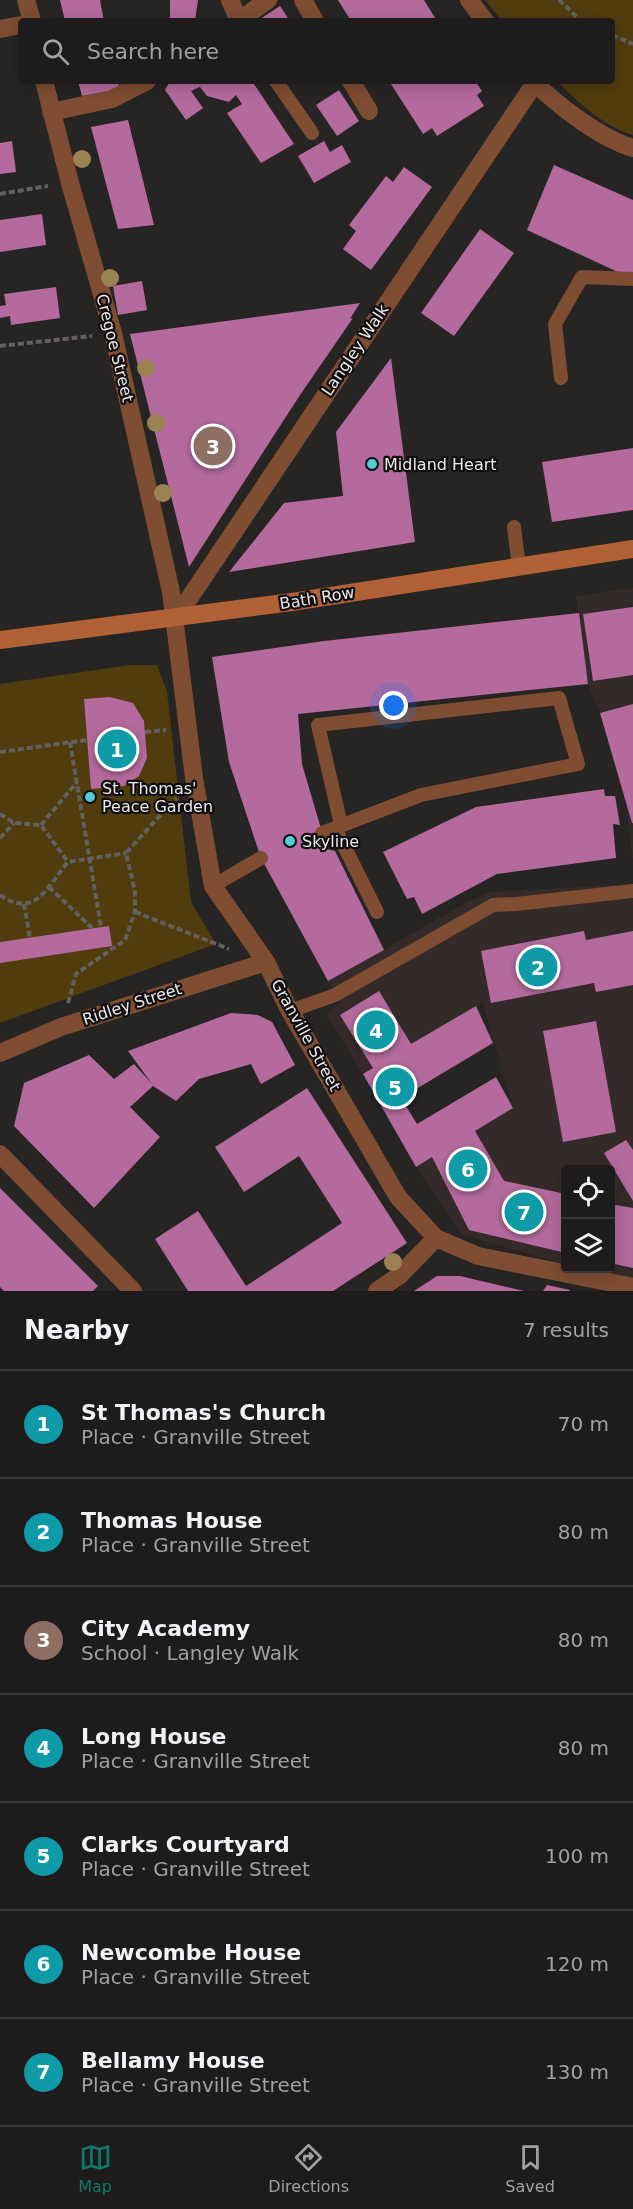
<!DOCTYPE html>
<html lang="en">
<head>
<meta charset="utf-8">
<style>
  :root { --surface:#1d1b1b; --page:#2a2828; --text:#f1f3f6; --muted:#a0a1a3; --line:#3b393a; --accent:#0f766e }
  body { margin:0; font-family:"DejaVu Sans",sans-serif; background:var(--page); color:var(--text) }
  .controls { position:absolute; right:18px; bottom:18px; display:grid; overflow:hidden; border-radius:6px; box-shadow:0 3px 15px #0003 }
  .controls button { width:54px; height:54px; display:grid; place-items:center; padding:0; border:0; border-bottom:2px solid var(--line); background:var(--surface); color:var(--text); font:30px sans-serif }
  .you { position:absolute; left:394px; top:706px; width:21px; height:21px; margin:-15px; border:4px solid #fff; border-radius:50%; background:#1a73e8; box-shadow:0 0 0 9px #1a73e833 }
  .badge { display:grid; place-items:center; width:39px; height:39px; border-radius:50%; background:var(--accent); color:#fff; font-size:20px; font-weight:700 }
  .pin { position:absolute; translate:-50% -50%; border:3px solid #fff; box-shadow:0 2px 6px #0006 }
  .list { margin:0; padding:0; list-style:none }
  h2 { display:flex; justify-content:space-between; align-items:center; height:78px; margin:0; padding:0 24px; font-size:26px }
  h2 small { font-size:20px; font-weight:400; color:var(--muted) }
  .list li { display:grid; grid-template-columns:39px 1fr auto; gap:18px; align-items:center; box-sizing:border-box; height:108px; padding:0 24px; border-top:2px solid var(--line) }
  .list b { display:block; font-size:22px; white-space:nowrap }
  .list p { margin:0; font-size:20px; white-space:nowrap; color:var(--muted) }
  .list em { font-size:20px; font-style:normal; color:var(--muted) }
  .icon { flex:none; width:33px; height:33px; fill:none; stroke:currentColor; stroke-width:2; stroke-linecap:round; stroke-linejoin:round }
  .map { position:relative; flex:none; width:633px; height:1291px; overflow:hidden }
  .search { position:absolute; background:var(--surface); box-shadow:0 3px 15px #0003; left:18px; right:18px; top:18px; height:66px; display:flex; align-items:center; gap:15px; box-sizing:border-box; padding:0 21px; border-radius:6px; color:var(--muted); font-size:22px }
  .sheet { height:834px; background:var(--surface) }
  nav { display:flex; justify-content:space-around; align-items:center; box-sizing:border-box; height:84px; border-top:2px solid var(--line); background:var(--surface); font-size:16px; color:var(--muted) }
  nav a { display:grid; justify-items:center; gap:3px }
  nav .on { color:var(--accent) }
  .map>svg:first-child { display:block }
</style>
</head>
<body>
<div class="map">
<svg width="633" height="1291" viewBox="0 0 633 1291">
  <rect width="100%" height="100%" fill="#272424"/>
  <!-- built -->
  <g fill="#342a2a">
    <polygon points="633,588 633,861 625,796 600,713 588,684 576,596"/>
    <polygon points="633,884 633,1278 580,1269 610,1268 610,1170 566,1170 565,1264 462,1235 416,1167 513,1108 483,1002 363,1074 326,1014 340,1004 328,981 467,902 491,892"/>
  </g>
  <!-- green -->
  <g fill="#513c0d">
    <path d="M485,0H633V135C603,126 579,103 557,81H612V21H502Z"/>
    <polygon points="130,665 157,665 167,692 191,902 216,944 0,1023 0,684"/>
  </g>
  <!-- building -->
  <g fill="#b46a9d">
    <polygon points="60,0 100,0 104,21 65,21"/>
    <polygon points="170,0 198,0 195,21 166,21 170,17"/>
    <polygon points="338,0 424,0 437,21 351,21"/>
    <polygon points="280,6 290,21 257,21"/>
    <polygon points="78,81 118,81 120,89 82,96"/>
    <polygon points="170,81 252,81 294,144 261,163 227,113 242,104 236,95 229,102 207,96 200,87 191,91 203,108 186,120 165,90"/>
    <polygon points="389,81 475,81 482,91 477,95 484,106 437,136 432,128 423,134"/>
    <polygon points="339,90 359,121 337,136 316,105"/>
    <polygon points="128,120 154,225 118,229 91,127"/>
    <polygon points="12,141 16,172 0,174 0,143"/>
    <polygon points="324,141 330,152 342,145 351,162 314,183 298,156"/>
    <polygon points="554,165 633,200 633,274 620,273 527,230"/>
    <polygon points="404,167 432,187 371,270 343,249 356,231 349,225 386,176 393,182"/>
    <polygon points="42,214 46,245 0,252 0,220"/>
    <polygon points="480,229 514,253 454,336 421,313"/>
    <polygon points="142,281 147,310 118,315 113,286"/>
    <polygon points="56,287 60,318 11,325 10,316 0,318 0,306 6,305 4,294"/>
    <polygon points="360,303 350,319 353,318 300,395 189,567 130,334"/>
    <polygon points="391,358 415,542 229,572 284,503 343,496 336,432"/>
    <polygon points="633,448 633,510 552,522 542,462"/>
    <polygon points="633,607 633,675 593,681 583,614"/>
    <polygon points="579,613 588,684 298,714 302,764 327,849 335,851 384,950 328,981 261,858 229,762 212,657 324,641"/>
    <polygon points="110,697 133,703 144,721 147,758 139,776 124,786 91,789 84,699"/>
    <polygon points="633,704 633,823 632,823 600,713"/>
    <polygon points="604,789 605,796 615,796 620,825 613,824 616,858 497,874 422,914 414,897 407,899 383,852 476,807"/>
    <polygon points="109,926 112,946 0,963 0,942"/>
    <polygon points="584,931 586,940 633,931 633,985 596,992 594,983 491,1003 481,951"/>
    <polygon points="379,991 411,1044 476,1006 493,1043 401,1098 417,1124 496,1077 513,1108 475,1131 504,1181 566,1194 566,1253 469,1230 432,1157 416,1167 363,1074 373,1068 340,1015"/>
    <polygon points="231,1013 258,1015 272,1022 295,1065 261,1084 251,1064 199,1079 176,1101 153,1086 130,1107 160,1137 94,1208 14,1126 24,1083 89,1055 114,1079 134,1064 152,1084 128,1051"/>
    <polygon points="596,1021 616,1132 563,1142 543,1031"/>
    <polygon points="307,1088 407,1243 333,1291 188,1291 155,1239 198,1211 246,1286 342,1223 299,1156 244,1192 215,1147"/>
    <polygon points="626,1140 633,1150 633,1201 604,1153"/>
    <polygon points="0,1188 98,1286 93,1291 4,1291 0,1287"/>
    <polygon points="610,1204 633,1208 633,1268 610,1263"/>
    <polygon points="437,1276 460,1276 524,1291 414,1291"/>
    <polygon points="547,1285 570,1290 570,1291 543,1291"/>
  </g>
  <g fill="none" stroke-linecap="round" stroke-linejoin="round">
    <!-- path -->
    <g stroke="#636060" stroke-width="4" stroke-dasharray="6 3" stroke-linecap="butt">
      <polyline points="559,0 581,21"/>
      <polyline points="612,35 633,44"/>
      <polyline points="0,194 48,186"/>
      <polyline points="0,346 92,336"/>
      <polyline points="145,732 166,730"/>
      <polyline points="70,742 101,927"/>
      <polyline points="0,752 87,740"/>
      <polyline points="0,814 14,823 41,825 68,862"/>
      <polyline points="41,825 77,782"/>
      <polyline points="0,838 14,823"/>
      <polyline points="49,887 92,928"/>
      <path d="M0,895C36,920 48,885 68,862L126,853"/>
      <polyline points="24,904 30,938"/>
      <polyline points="135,912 229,949"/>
      <polyline points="68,1003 76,974 125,940 135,912 135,892 126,853 176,798"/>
    </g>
    <!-- lane -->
    <g stroke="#7e4d32" stroke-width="14">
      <polyline points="276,81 312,133"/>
      <polyline points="561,378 555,324 582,277 633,279"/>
      <polyline points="514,527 519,567"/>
      <polyline points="335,828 377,912"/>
      <polyline points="322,833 421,795 578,764 559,698 318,725 341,825"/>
      <polyline points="213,886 261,858"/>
      <polyline points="290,1011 335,995 493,905 516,904 633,891"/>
    </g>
    <!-- street -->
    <g stroke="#7e4d32" stroke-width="18">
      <polyline points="26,0 32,21"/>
      <polyline points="230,0 239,21"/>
      <polyline points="303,0 315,21"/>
      <polyline points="469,0 485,21"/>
      <polyline points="238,21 268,0"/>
      <polyline points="0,29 21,25"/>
      <polyline points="44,81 70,183 113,333 171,592 194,778 213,886 266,962 290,1011 398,1197 436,1238 478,1256 633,1287"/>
      <polyline points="351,81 369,111"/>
      <path d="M533,81C557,105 601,139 633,148"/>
      <polyline points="51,112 112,99 147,81"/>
      <polyline points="176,618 535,83"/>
      <polyline points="0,1053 61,1027 266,962"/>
      <polyline points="0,1154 133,1291"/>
      <polyline points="377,1291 400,1275 436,1238"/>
    </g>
    <!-- secondary -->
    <polyline stroke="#b06135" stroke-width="18" points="0,640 292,602 633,549"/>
  </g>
  <!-- trees -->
  <g fill="#9b8253">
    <circle cx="82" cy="159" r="9"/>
    <circle cx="110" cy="278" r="9"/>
    <circle cx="146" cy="368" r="9"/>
    <circle cx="156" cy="423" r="9"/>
    <circle cx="163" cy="493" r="9"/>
    <circle cx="393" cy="1262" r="9"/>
  </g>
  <!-- markers -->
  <g fill="#52ccd5" stroke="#0f0d0e" stroke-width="2">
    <circle cx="372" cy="464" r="6"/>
    <circle cx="90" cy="797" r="6"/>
    <circle cx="290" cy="841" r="6"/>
  </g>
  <g text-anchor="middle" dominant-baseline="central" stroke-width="4.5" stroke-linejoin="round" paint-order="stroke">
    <!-- street labels -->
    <g font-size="16" fill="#ebe9e9" stroke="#0f0d0e">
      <text transform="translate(115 348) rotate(76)">Cregoe Street</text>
      <text transform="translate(355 350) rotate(-56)">Langley Walk</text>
      <text transform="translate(317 598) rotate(-9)">Bath Row</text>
      <text transform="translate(132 1004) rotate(-18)">Ridley Street</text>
      <text transform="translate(306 1035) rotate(61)">Granville Street</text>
    </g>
    <!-- poi labels -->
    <g font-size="16" fill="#ebe9e9" stroke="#0f0d0e" text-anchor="start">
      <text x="384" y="464">Midland Heart</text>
      <text x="102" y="788">St. Thomas'<tspan x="102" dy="18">Peace Garden</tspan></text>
      <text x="302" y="841">Skyline</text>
    </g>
  </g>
</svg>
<div class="controls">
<button><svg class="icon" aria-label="locate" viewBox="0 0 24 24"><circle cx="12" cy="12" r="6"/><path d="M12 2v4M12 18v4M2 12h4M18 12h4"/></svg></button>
<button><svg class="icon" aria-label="layers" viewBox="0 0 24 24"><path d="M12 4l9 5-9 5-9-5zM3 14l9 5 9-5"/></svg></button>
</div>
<div class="you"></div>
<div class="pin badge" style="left:117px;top:749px;background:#0f9aa8">1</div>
<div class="pin badge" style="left:538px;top:967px;background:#0f9aa8">2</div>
<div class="pin badge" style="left:213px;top:446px;background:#8d6e63">3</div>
<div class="pin badge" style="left:376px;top:1030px;background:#0f9aa8">4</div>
<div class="pin badge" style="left:395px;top:1087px;background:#0f9aa8">5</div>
<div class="pin badge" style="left:468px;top:1169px;background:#0f9aa8">6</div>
<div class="pin badge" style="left:524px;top:1212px;background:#0f9aa8">7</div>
<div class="search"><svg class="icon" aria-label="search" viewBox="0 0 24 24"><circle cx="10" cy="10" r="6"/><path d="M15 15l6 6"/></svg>Search here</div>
</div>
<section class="sheet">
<h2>Nearby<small>7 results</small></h2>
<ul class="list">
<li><span class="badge" style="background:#0f9aa8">1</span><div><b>St Thomas's Church</b><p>Place · Granville Street</p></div><em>70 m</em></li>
<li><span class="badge" style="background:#0f9aa8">2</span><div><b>Thomas House</b><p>Place · Granville Street</p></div><em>80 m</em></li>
<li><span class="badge" style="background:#8d6e63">3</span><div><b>City Academy</b><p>School · Langley Walk</p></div><em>80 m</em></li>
<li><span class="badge" style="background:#0f9aa8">4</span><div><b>Long House</b><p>Place · Granville Street</p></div><em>80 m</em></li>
<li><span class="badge" style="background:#0f9aa8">5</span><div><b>Clarks Courtyard</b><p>Place · Granville Street</p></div><em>100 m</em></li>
<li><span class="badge" style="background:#0f9aa8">6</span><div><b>Newcombe House</b><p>Place · Granville Street</p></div><em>120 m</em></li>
<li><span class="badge" style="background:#0f9aa8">7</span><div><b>Bellamy House</b><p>Place · Granville Street</p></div><em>130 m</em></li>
</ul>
</section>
<nav>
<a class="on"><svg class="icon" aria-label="map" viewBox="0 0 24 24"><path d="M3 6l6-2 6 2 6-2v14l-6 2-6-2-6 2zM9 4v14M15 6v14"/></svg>Map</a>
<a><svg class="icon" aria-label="directions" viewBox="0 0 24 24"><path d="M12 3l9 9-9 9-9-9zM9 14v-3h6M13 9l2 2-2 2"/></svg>Directions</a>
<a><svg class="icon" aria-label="saved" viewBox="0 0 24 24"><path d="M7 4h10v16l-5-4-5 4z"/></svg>Saved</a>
</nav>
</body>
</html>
